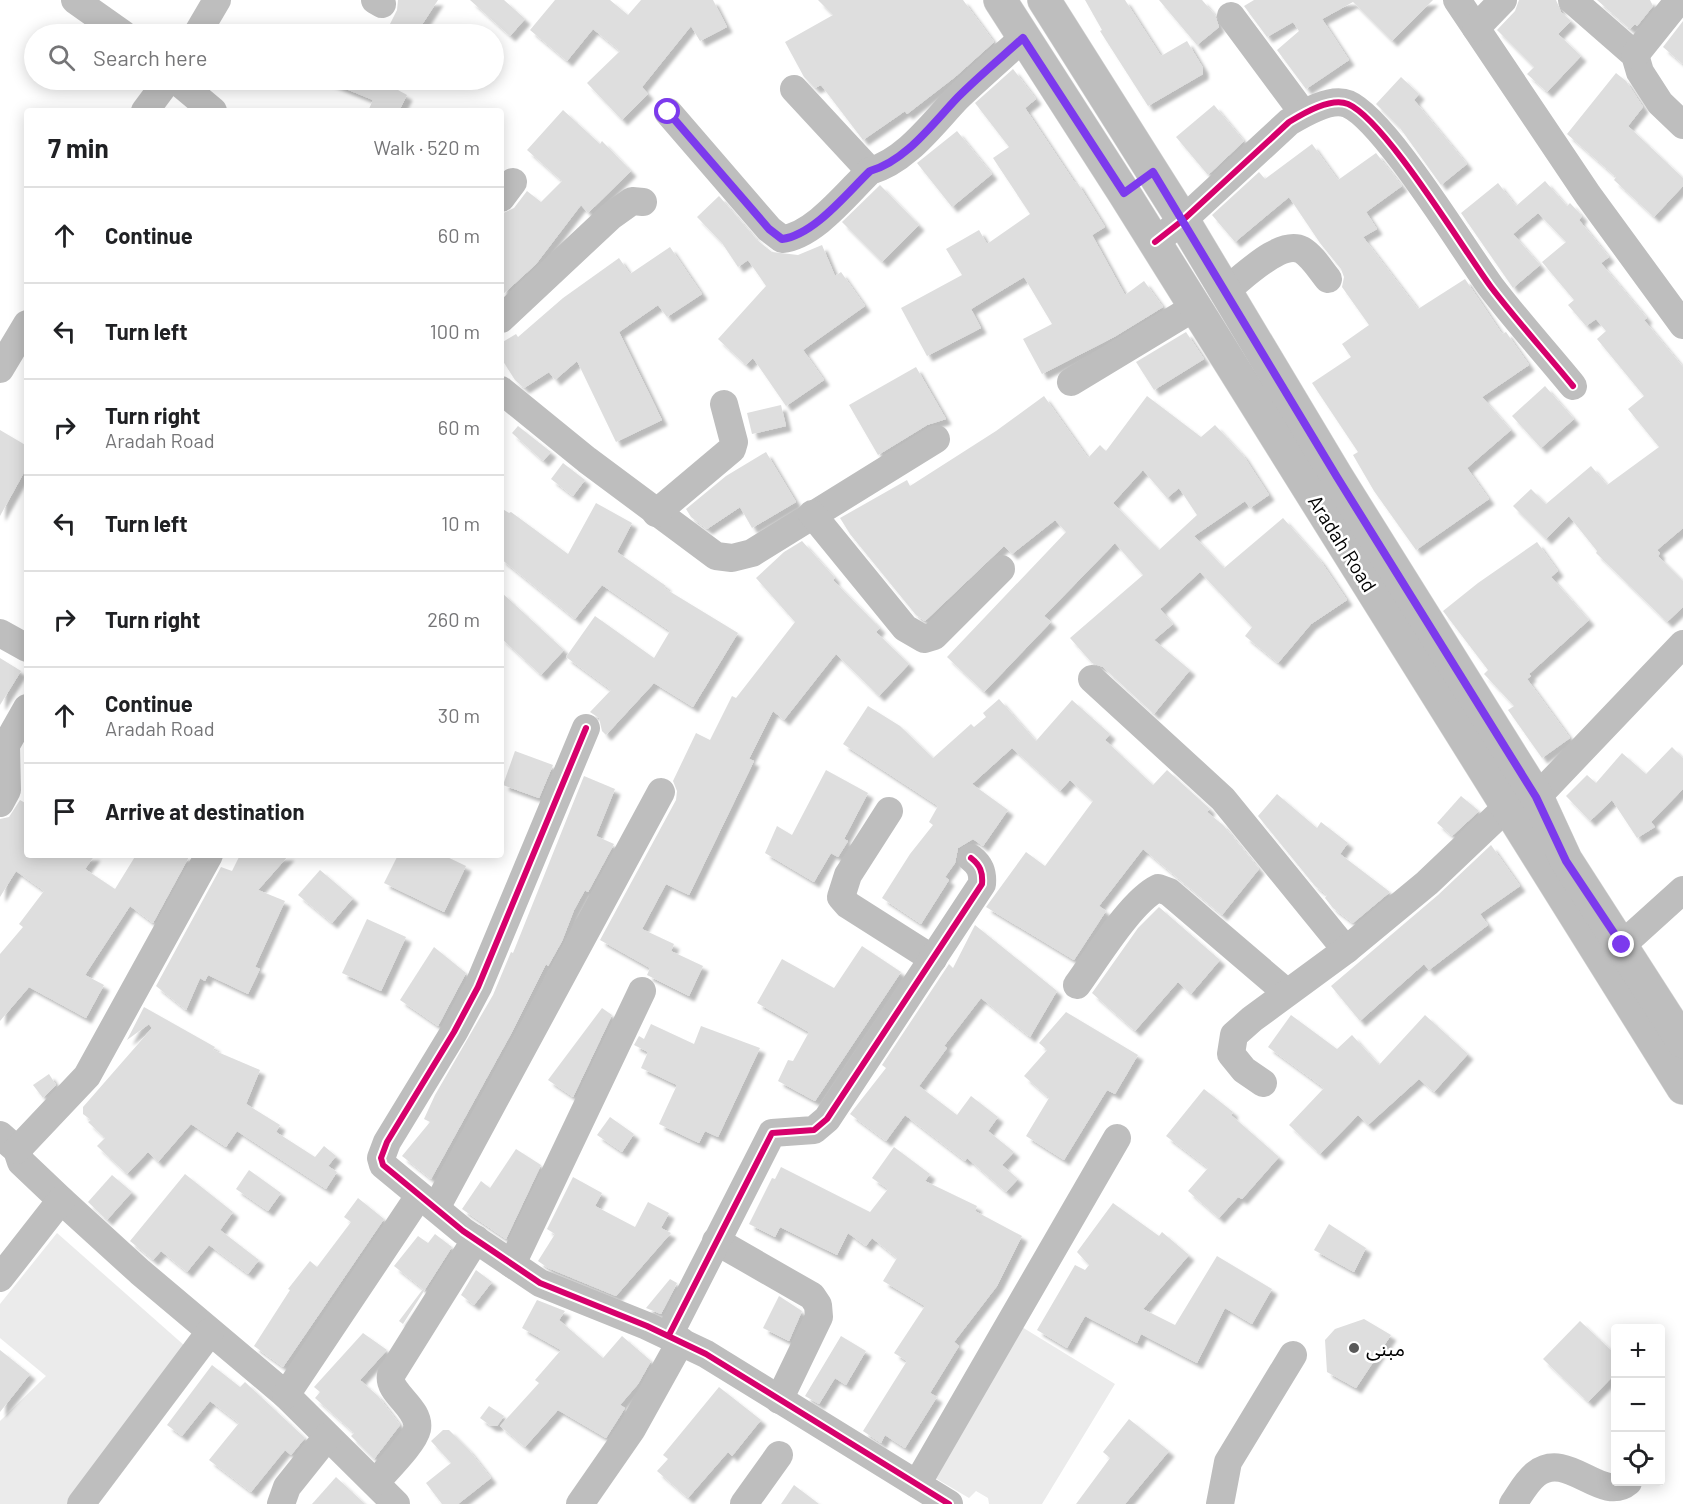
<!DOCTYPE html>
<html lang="en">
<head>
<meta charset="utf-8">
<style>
  :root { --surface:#fff; --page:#f6f6f6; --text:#202124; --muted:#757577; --line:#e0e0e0 }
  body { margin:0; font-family:Barlow,"Noto Sans Arabic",sans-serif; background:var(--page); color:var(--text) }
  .controls { position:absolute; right:18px; bottom:18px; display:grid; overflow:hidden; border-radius:6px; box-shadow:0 3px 15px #0003 }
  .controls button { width:54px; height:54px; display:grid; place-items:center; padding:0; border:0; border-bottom:2px solid var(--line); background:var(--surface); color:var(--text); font:30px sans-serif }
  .stop { position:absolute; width:18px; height:18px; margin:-14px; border:4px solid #7c3aed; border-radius:50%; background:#fff }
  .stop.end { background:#7c3aed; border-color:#fff; box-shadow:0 2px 6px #0008 }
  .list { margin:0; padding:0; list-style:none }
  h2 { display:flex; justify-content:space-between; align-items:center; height:78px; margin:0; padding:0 24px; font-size:26px }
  h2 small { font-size:20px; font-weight:400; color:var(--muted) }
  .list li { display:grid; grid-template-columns:39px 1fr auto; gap:18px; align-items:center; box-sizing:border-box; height:96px; padding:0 24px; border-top:2px solid var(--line) }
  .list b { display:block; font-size:22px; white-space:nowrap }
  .list p { margin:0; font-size:20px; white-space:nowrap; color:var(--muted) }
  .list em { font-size:20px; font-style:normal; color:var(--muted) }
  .icon { flex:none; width:33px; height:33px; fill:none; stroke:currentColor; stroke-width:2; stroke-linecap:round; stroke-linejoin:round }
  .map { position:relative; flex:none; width:1683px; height:1504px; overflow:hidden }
  .search { position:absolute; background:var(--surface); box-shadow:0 3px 15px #0003; left:24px; top:24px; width:480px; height:66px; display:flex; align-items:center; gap:15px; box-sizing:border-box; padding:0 21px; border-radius:33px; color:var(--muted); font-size:22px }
  .panel { position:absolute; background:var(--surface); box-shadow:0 3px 15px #0003; left:24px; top:108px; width:480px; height:750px; border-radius:6px }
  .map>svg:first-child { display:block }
</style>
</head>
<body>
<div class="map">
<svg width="1683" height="1504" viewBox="0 0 1683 1504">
  <defs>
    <filter id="shadow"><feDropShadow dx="5.5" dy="5.5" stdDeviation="1.5" flood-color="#0004"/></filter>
  </defs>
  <rect width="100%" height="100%" fill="#fff"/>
  <!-- green -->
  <g fill="#ebebeb">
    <polygon points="57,1233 194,1354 77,1504 0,1504 0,1421 46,1376 0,1338 0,1304"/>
    <polygon points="1017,1324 1115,1384 1042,1504 989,1504 988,1498 976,1491 969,1498 930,1475"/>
  </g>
  <!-- building -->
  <g fill="#dedede" fill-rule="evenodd" filter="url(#shadow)">
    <polygon points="398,0 438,0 416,34 385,34 397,10"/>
    <polygon points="470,0 504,0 525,19 510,36"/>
    <polygon points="555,0 610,0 628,15 641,0 713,0 727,27 700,41 691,26 642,87 648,94 622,120 587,83 620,51 593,29 567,61 530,30"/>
    <polygon points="818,0 963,0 994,42 955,77 907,114 905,111 863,140 821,85 815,88 804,77 785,42 833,15"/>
    <polygon points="1085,0 1125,0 1161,56 1187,41 1203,68 1203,74 1148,106 1100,31 1102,30"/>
    <polygon points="1159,0 1202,0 1215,15 1219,27 1197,45"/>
    <polygon points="1254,0 1433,0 1392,41 1353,2 1322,19 1349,60 1306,89 1277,50 1299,31 1293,22 1267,37 1244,6"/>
    <polygon points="1519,0 1556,0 1561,12 1571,21 1558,34 1581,56 1547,92 1527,74 1534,67 1497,30 1515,11"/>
    <polygon points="1597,0 1650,0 1653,6 1637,26 1635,24 1630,29"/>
    <polygon points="1683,21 1683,64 1663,47"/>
    <polygon points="1013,69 1036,99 1025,108 1075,183 1077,182 1105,227 1092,235 1125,295 1144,281 1163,307 1114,337 1042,374 1023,339 1052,324 1024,277 971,309 981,328 927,356 901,308 962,275 946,249 979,230 987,244 1030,214 993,158 1009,147 975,103"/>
    <polygon points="1616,73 1626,81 1643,107 1628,126 1683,178 1683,186 1654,217 1614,180 1616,177 1567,134"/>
    <polygon points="1401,77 1419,94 1414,100 1467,164 1441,185 1400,128 1376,104"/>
    <polygon points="324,80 380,80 407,95 399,111 368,111 373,100"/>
    <polygon points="1214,105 1244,141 1208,175 1176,137"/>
    <polygon points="563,110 600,144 602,141 631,171 588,213 581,205 536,264 501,296 501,214 514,208 527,191 541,202 562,181 527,150"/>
    <polygon points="957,131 992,174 952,207 917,163"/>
    <polygon points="1312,144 1338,180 1376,153 1402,186 1366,212 1377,229 1363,237 1418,309 1465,279 1502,334 1506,332 1529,365 1482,397 1511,430 1467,468 1489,499 1416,550 1374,491 1353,455 1358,452 1312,383 1351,357 1342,344 1369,325 1342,287 1344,277 1341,269 1320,243 1289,197 1235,242 1212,215 1259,172 1265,179"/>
    <polygon points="1545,181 1567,206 1570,203 1582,216 1579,220 1609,257 1601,263 1647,318 1644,320 1683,367 1683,528 1657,550 1660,553 1658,556 1683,581 1683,607 1667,622 1596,553 1597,551 1569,516 1546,539 1513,506 1531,489 1546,504 1591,466 1607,485 1659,447 1628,409 1644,396 1597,339 1606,331 1596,319 1586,326 1568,305 1574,300 1542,262 1566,242 1538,213 1513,234 1540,265 1513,288 1461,213 1498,183 1516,206"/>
    <polygon points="880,185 919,225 882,262 842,222"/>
    <polygon points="719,196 757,240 772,252 798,255 822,245 835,276 841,272 865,306 803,350 824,380 786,406 753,358 746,365 718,339 766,286 748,260 738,267 722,243 697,217"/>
    <polygon points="670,247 702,294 667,317 658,305 619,332 662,420 616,442 577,361 555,380 549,372 524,388 515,380 501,358 501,343 516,334 518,337 563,298 619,258 630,274"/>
    <polygon points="1186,332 1204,359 1154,390 1136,362"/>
    <polygon points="916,367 946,419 927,425 878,455 849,405"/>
    <polygon points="1545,386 1574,419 1541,448 1512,416"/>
    <path d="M1044,396L1088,458L1100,445L1106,451L1147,396L1201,437L1215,425L1243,455L1269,495L1250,508L1245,501L1194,536L1224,568L1283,518L1320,560L1347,600L1311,624L1278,663L1245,636L1252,627L1200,572L1160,609L1173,624L1154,640L1190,670L1154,714L1103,667L1092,663L1070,638L1143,575L1115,543L1044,616L1051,622L984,692L947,657L1066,532L1055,520L1012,554L1004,546L925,621L916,615L850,534L840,518L907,480L910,486L996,431ZM1143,470L1167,498L1179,488L1197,515L1159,550L1113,503Z"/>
    <polygon points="781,405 786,426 752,434 747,413"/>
    <polygon points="518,426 551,452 543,461 512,433"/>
    <polygon points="0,430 27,446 27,467 0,516"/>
    <polygon points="766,452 796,502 752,528 740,507 707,529 691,517 686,509 726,476"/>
    <polygon points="563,463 585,480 573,496 551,479"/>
    <polygon points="596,503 632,523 617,552 666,586 664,588 738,633 693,707 654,683 606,735 602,731 599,718 590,712 611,690 566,657 595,616 654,658 670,631 602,585 575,619 501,559 501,508 509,513 511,512 568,554"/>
    <polygon points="802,541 835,578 833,580 880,628 876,632 909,664 879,696 836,654 784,720 773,711 749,759 754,761 689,895 666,884 642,929 674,944 671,951 703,966 689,996 647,975 650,968 600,940 676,800 677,791 673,781 696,733 710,740 732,696 736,698 795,622 756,578 784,552"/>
    <polygon points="1537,542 1558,571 1551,577 1589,620 1529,674 1531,676 1527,679 1570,738 1542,758 1508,710 1514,706 1484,674 1488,670 1443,611 1478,583"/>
    <polygon points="501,592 564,650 541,675 501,638"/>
    <polygon points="0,658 21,671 0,705"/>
    <polygon points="999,699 1036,741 1072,700 1110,734 1105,740 1153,785 1167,770 1210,809 1207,812 1223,825 1259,869 1222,915 1143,849 1099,906 1106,911 1074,960 986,907 1026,852 1045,866 1093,801 1070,780 1060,791 1012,748 972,784 1008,810 983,846 973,839 958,848 955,863 945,877 949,880 921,924 882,898 910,854 933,825 929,822 938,806 843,744 868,706 900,726 933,758 971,724 974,727 986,717 983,713"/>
    <polygon points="1672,747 1683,758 1683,789 1651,822 1655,827 1637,838 1612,800 1590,821 1566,796 1587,775 1596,783 1622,753 1646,774"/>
    <polygon points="515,751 553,765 539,798 503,785"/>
    <polygon points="826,770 868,793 844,839 848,841 838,857 831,853 814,882 765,853 777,826 792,835"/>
    <polygon points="584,776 615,789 596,836 614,844 588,892 585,890 574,910 562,941 548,966 546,964 512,1032 431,1179 402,1156 430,1122 424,1119 435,1095 493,995 511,952 513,953"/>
    <polygon points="1277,794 1317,828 1321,822 1348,843 1340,854 1390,892 1353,923 1333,908 1325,898 1327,895 1315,886 1258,816"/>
    <polygon points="1461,796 1479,811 1452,836 1437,823"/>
    <polygon points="20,800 27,804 27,855 95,855 85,869 115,889 136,855 190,855 153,923 130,906 85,975 104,985 86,1018 29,987 0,1021 0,954 23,927 19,924 44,891 16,871 0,897 0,819 9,817"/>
    <polygon points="1491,845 1520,886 1480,914 1488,925 1429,970 1424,964 1360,1021 1331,986 1438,895"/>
    <polygon points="240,855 289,855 258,890 285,901 255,967 260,969 248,994 208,975 205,981 200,978 186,1010 156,986 221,867 232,871"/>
    <polygon points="398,855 443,855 466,866 444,912 384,883"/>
    <polygon points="320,870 353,898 332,923 298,895"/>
    <polygon points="1159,907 1220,960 1191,994 1178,982 1135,1031 1092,993 1138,928"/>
    <polygon points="367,919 406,937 381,991 342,973"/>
    <polygon points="975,925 1057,991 1030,1037 981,998 944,1046 947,1048 919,1086 957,1115 971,1096 998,1117 988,1131 1014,1152 1002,1165 1018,1179 1006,1192 967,1158 965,1161 905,1115 886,1141 850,1114 886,1068 882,1065 949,964 953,968"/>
    <polygon points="862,946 901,972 815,1101 778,1081 788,1060 793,1061 809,1032 757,1003 782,959 834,988"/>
    <polygon points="434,947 466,973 438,1026 400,1000"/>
    <polygon points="144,1007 215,1047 213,1050 260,1070 246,1104 280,1125 276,1132 315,1157 324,1146 336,1156 328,1166 337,1172 326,1189 237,1131 226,1147 191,1124 158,1162 148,1152 127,1174 97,1146 105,1138 88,1122 91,1120 83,1114 83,1107 152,1028 149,1024 127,1040"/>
    <polygon points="602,1008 612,1015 573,1097 548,1080"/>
    <polygon points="1066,1012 1138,1055 1115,1094 1107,1090 1064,1160 1026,1136 1049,1098 1024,1076 1047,1050 1039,1043"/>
    <polygon points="1291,1015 1337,1049 1352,1035 1379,1065 1425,1015 1468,1054 1434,1092 1419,1079 1368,1125 1358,1115 1320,1154 1289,1125 1324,1088 1268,1047"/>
    <polygon points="651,1024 694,1044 701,1026 760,1048 718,1137 705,1131 699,1143 659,1124 677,1085 641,1068 648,1052 634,1045 639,1036 644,1039"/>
    <polygon points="49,1074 56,1085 43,1098 33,1085"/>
    <polygon points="1204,1089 1233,1112 1231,1115 1279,1157 1242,1199 1238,1197 1219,1218 1188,1191 1208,1168 1166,1136"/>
    <polygon points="610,1117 634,1134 622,1152 597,1135"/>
    <polygon points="894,1147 930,1174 925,1181 977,1206 975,1211 1022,1236 997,1286 954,1342 959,1346 930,1393 937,1397 905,1448 885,1435 881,1443 863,1431 907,1361 894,1353 925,1306 883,1281 897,1258 872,1238 866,1246 848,1233 837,1255 780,1227 775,1237 749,1224 772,1178 775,1179 781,1167 870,1212 888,1189 872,1178"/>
    <polygon points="516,1149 541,1165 506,1239 462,1209 481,1181 490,1188"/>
    <polygon points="249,1170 281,1193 268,1211 236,1189"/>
    <polygon points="185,1174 233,1212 220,1230 259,1260 248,1274 209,1245 187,1272 161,1251 153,1260 130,1241"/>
    <polygon points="112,1175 132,1192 107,1220 88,1202"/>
    <polygon points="573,1177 602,1193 595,1206 635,1227 648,1202 669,1213 661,1228 671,1233 616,1296 548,1268 538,1261 555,1234 547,1229"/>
    <polygon points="358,1198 384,1219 283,1367 254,1346 290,1290 288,1289 310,1261 317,1267 351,1222 344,1217"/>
    <polygon points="1113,1203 1159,1236 1162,1232 1189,1255 1143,1309 1175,1325 1217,1256 1272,1289 1252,1324 1225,1308 1197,1363 1141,1334 1137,1343 1085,1316 1067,1348 1037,1330 1075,1265 1085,1270 1089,1265 1077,1252"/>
    <polygon points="1329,1224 1366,1248 1354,1272 1314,1250"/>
    <polygon points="435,1234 452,1247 403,1324 399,1321 423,1289 394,1266 418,1236 428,1243"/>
    <polygon points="476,1270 492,1282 474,1305 461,1295"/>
    <polygon points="670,1279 677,1283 661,1314 646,1308"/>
    <polygon points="779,1296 802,1311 789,1341 763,1328"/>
    <polygon points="537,1300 565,1311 559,1320 603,1358 622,1336 651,1361 638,1384 620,1405 625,1408 606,1438 558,1410 525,1447 500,1426 539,1383 535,1380 561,1350 522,1328"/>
    <polygon points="1364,1319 1391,1335 1356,1388 1327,1372 1325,1340 1335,1329"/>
    <polygon points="1580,1321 1616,1355 1616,1373 1588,1402 1543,1359"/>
    <polygon points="363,1333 387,1350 360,1380 378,1396 400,1425 374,1459 351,1436 354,1433 315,1398 320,1392 314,1387"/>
    <polygon points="841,1336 866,1351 846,1385 835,1378 819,1404 805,1396"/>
    <polygon points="0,1350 30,1374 0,1412"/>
    <polygon points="212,1365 240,1387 245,1382 305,1438 291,1455 285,1450 251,1492 209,1460 239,1423 210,1401 182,1436 167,1425"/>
    <polygon points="719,1387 761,1420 732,1456 728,1452 688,1498 657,1471 668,1459 663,1455"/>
    <polygon points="489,1406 504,1416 497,1426 491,1426 480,1418"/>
    <polygon points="1129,1419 1169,1451 1125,1504 1076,1504 1110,1458 1103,1452"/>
    <polygon points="443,1430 449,1430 469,1450 491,1478 458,1504 442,1504 426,1483 451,1463 431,1441"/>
    <polygon points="336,1477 365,1504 312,1504"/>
    <polygon points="794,1485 819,1504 781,1504"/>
  </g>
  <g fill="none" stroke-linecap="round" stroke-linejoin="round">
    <!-- major casing -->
    <g stroke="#dbdbdb" stroke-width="34">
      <g id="major">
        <polyline points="1000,0 1124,193 1683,1088"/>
        <polyline points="1044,0 1183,220 1337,477 1537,797 1566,860 1683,1042"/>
      </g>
    </g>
    <!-- minor -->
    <g stroke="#bebebe" stroke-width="28">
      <polyline points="75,0 123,34"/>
      <polyline points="375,0 382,4"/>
      <polyline points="1457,0 1588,195 1683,325"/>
      <polyline points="1572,0 1635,55 1640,72 1660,103 1683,125"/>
      <polyline points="1231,16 1303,113"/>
      <polyline points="1476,28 1503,0"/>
      <polyline points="197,34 217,0"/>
      <polyline points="1635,55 1679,0"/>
      <polyline points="176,80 213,111"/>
      <polyline points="794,89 870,171"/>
      <polyline points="145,111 168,80"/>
      <path d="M668,112L769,229L782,239C814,236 847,193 870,171C906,161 933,123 958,97C979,77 1002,57 1024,37"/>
      <polyline points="501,198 513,182"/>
      <path d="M1155,242L1183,220L1289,122C1304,113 1331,97 1348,104C1385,120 1463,249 1491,287C1517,321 1546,353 1573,386"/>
      <path d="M1225,291C1243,278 1280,239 1302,250C1312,256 1320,269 1328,279"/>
      <polyline points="501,319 611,216 632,201 643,202"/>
      <polyline points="0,369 27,324"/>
      <polyline points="1071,382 1195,307"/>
      <polyline points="501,390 587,460 716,556 732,558 752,553 936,439"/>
      <polyline points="656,513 732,449 734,442 724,404"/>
      <polyline points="812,514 905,628 924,639 934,636 1001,569"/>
      <polyline points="0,633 27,648"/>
      <polyline points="1092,679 1223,799 1346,950"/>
      <polyline points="586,728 478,987 454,1032 387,1142 381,1158 383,1165 463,1231 540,1283 647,1326 706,1354 949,1504"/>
      <polyline points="1537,797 1683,644"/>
      <polyline points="0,803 7,790 6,745 27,708"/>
      <polyline points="889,811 848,875 841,897 848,905 933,959"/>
      <polyline points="1622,945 1683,890"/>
      <path d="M1077,985C1096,959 1131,901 1158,888L1169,892L1286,992"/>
      <polyline points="1263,1083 1244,1070 1231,1054 1234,1035 1252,1019 1346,950 1427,883 1507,807"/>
      <polyline points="0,1135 17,1150 21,1162 61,1200 140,1272 286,1395 396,1504"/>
      <polyline points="17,1150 87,1076 209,855"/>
      <polyline points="436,1208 661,792"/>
      <polyline points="716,1241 812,1296 818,1305 819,1317 779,1400"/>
      <polyline points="512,1264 642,991"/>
      <polyline points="0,1278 61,1200"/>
      <path d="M669,1335L772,1133L814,1130L827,1119L982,884C983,872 980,865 971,858"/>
      <polyline points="286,1395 419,1196"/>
      <path d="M376,1482C386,1470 414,1443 417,1429C421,1408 387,1393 391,1375L476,1239"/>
      <polyline points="917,1484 1117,1138"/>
      <polyline points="81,1504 210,1332"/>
      <polyline points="281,1504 287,1487 327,1437"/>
      <polyline points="580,1504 632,1429 681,1341"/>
      <polyline points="744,1504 779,1455"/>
      <polyline points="1220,1504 1228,1462 1293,1355"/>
      <path d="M1513,1504C1520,1494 1526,1482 1536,1474C1567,1449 1602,1504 1628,1482"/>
    </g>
    <!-- major -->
    <use href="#major" stroke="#bebebe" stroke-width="33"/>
    <!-- cycleway casing -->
    <g stroke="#fff" stroke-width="10">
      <g id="cycleway">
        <path d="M1155,242L1183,220L1289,122C1304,113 1331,97 1348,104C1385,120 1463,249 1491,287C1517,321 1546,353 1573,386"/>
        <polyline points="586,728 478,987 454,1032 387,1142 381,1158 383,1165 463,1231 540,1283 647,1326 706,1354 949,1504"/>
        <path d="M669,1335L772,1133L814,1130L827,1119L982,884C983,872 980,865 971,858"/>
      </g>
    </g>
    <!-- cycleway -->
    <use href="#cycleway" stroke="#d6006c" stroke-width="6"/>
  </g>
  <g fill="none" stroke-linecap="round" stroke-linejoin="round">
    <!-- route -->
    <path stroke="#7c3aed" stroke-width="8" d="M668,112L769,229L782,239C814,235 847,193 870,171C906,161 933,123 958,97C979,76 1002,57 1023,38L1124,193L1153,172L1337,477L1536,797L1566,861L1622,945"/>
  </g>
  <!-- markers -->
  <circle fill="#595959" stroke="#fff" stroke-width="2" cx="1354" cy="1348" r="6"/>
  <g text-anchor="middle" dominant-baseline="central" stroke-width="5" stroke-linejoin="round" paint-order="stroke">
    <!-- street labels -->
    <g font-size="20" fill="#000" stroke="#fff">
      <text transform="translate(1343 543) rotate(58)">Aradah Road</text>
    </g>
    <!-- poi labels -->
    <g font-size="20" fill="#000" stroke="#fff" text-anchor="start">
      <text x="1366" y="1348">مبنى</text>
    </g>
  </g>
</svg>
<div class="controls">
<button>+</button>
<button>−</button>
<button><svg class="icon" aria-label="locate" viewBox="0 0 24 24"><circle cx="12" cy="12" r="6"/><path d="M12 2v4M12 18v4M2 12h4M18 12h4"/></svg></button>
</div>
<div class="stop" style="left:668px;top:112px"></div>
<div class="stop end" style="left:1622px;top:945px"></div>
<div class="search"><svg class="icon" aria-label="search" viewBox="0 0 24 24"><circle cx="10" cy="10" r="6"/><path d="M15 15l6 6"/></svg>Search here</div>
<section class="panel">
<h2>7 min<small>Walk · 520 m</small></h2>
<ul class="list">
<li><svg class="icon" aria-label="ahead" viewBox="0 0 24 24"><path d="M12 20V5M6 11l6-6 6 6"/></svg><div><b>Continue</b></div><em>60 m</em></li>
<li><svg class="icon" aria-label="left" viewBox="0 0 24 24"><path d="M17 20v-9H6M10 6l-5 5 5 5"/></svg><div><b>Turn left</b></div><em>100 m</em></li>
<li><svg class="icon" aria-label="right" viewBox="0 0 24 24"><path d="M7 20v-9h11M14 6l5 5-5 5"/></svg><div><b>Turn right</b><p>Aradah Road</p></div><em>60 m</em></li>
<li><svg class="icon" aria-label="left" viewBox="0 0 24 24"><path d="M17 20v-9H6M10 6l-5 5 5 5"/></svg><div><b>Turn left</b></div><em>10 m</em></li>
<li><svg class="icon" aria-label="right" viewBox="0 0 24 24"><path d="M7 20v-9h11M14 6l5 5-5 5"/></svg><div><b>Turn right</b></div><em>260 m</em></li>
<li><svg class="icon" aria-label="ahead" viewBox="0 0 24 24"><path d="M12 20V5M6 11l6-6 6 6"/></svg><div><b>Continue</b><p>Aradah Road</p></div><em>30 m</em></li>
<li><svg class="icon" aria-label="arrive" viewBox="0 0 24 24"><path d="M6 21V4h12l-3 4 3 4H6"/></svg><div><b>Arrive at destination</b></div></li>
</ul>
</section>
</div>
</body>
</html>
